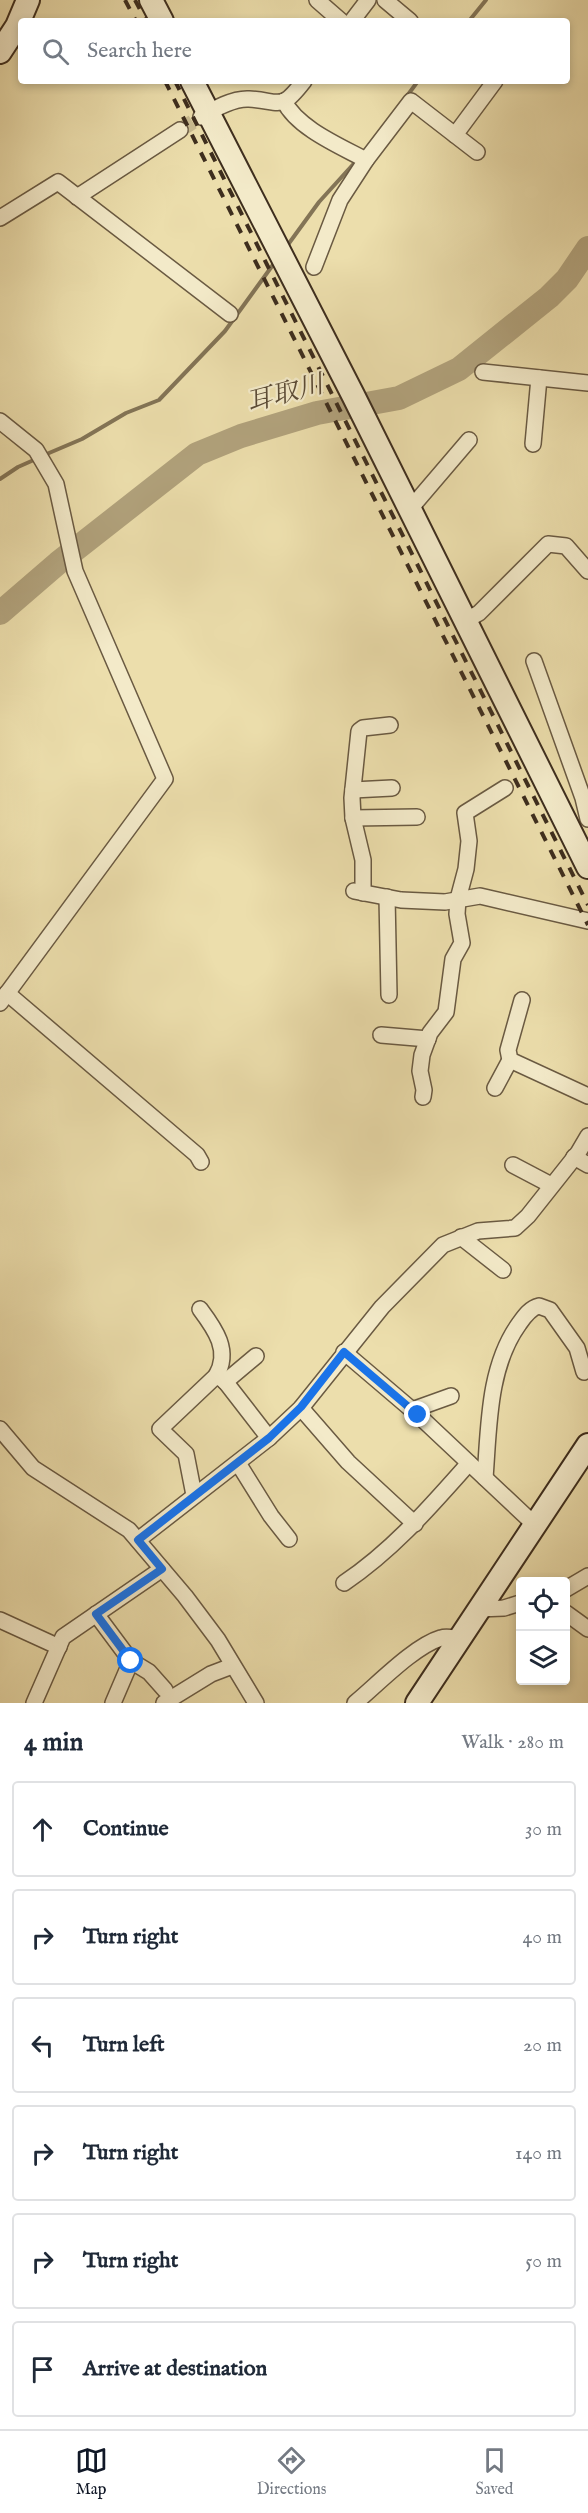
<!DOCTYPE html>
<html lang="en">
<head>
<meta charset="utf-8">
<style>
  :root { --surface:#fff; --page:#f2f2f3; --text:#1f2937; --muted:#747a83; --line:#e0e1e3; --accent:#111827 }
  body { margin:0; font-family:"IM FELL English","Noto Serif JP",serif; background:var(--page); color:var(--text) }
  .controls { position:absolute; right:18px; bottom:18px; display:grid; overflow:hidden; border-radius:6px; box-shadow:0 3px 9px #0003 }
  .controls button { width:54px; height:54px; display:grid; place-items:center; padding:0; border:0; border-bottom:2px solid var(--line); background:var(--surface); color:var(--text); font:30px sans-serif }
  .stop { position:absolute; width:18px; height:18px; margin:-14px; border:4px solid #1a73e8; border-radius:50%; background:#fff }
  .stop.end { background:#1a73e8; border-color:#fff; box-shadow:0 2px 6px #0008 }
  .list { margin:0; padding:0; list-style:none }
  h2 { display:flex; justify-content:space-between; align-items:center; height:78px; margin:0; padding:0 24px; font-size:26px }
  h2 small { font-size:20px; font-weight:400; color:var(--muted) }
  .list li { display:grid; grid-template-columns:39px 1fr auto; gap:18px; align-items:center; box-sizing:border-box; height:96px; margin:0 12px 12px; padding:0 12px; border:2px solid var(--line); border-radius:6px }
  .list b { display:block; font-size:22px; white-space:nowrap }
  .list em { font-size:20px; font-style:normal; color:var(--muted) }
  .icon { flex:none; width:33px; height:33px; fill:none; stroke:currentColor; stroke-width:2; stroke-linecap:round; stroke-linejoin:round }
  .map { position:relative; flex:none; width:588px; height:1703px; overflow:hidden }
  .search { position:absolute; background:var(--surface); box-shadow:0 3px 9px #0003; left:18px; right:18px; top:18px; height:66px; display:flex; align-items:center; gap:15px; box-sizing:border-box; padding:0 21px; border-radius:6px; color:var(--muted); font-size:22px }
  .sheet { height:726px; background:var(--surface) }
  nav { display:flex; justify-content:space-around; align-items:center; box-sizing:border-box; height:84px; border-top:2px solid var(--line); background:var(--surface); font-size:16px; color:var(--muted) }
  nav a { display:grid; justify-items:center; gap:3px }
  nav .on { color:var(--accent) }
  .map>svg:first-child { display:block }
</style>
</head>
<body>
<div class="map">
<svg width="588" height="1703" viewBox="0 0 588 1703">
  <rect width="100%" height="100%" fill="#ecdeac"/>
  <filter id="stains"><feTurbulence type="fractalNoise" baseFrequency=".00333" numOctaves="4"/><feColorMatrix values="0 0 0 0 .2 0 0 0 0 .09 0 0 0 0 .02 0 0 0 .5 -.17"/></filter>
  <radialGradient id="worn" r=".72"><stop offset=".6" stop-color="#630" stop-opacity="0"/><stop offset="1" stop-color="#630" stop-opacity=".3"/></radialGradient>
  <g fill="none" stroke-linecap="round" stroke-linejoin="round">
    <!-- stream -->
    <g stroke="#837456" stroke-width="4">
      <polyline points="469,21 486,0"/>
      <polyline points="407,96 418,81"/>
      <polyline points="287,246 319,202 358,159"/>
      <polyline points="42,456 82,439 126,413 159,400 225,331 275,262"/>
      <polyline points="0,479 18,467 36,459"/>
    </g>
    <!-- river -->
    <polyline stroke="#b1a27c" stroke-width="24" points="0,613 58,563 197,454 241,436 317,413 399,398 459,369 549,297 567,279 588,248"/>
    <!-- street-tunnel -->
    <polyline stroke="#c9bb90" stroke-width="15" stroke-dasharray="15 8" stroke-linecap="butt" points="180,130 199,118"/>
    <!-- street casing -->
    <g stroke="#6a5a42" stroke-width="18">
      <g id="street">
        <polyline points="317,0 341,21"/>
        <polyline points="385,0 410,21"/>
        <polyline points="352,21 368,0"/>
        <path d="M284,101C297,128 340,146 366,160"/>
        <path d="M201,117C214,109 233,98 249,99C282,101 280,112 304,81"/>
        <polyline points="455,135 495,81"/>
        <polyline points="77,197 180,130"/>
        <polyline points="0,218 58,182 230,314"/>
        <polyline points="314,267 340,200 366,160 411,101 477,152"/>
        <polyline points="483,372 588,383"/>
        <polyline points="0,421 36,450 56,484 75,571 165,779 0,1003"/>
        <polyline points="533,444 539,378"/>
        <polyline points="410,509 469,440"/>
        <polyline points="465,621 479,613 548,544 566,546 588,571"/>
        <polyline points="534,661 583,798 588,819"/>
        <polyline points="353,790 392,788"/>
        <polyline points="353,818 417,817"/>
        <polyline points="354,891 401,900 445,902 480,896 588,921"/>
        <polyline points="363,893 363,860 353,818 352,798 359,731 363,728 390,725"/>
        <polyline points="387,897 389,995"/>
        <polyline points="7,993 197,1155 201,1162"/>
        <polyline points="522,1000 508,1050 510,1060 588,1096"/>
        <polyline points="381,1035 428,1039"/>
        <polyline points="495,1088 510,1060"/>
        <polyline points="423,1097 424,1090 420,1071 422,1055 430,1033 446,1012 453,959 462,943 457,914 458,899 466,869 469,841 465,813 505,788"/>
        <polyline points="574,1157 588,1165"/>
        <polyline points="513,1165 551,1185"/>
        <polyline points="461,1237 503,1270"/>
        <path d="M200,1309C215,1329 231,1351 216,1376"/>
        <polyline points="344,1352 418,1415 535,1525"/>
        <polyline points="225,1382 256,1356"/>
        <polyline points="301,1408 348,1462 415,1524"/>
        <polyline points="412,1410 451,1396"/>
        <polyline points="0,1429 33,1468 129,1530 185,1596 218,1640 256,1703"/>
        <polyline points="238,1463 271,1516 289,1539"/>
        <path d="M485,1478C489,1427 488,1367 519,1324C524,1317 530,1308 539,1306L550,1310L577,1348L584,1372"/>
        <polyline points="194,1495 186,1454 160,1429 216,1376 224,1380 269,1438"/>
        <polyline points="138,1540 269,1438 301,1408 382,1307 443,1245 478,1231 515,1228 528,1216 578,1153 588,1136"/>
        <path d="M344,1583C393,1550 430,1507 469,1463"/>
        <polyline points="566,1589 588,1576"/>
        <polyline points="478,1609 504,1608 520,1603"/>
        <polyline points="566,1613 588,1629"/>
        <polyline points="96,1614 131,1661 113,1703"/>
        <polyline points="0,1620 59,1647"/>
        <polyline points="131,1661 149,1672 165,1690"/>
        <polyline points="34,1703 63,1637 162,1569"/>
        <polyline points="164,1703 211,1674 232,1666"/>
        <path d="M355,1703C377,1685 414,1646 441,1638C447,1636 453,1638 459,1639"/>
      </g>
    </g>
    <!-- secondary casing -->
    <g stroke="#3e2e1e" stroke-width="26">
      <g id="secondary">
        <polyline points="151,0 162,21"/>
        <polyline points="0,52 17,26 28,0"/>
        <polyline points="192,81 353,395 588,867"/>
        <polyline points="417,1703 588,1445"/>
      </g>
    </g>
    <!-- street -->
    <use href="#street" stroke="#f3eac9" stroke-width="15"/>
    <!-- secondary -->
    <use href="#secondary" stroke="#f3eac9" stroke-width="22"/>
    <!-- rail -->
    <g stroke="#3e2e1e" stroke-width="4" stroke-dasharray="10 10" stroke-linecap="butt">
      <polyline points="125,0 136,21"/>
      <polyline points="135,0 146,21"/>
      <polyline points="165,81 588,925"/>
      <polyline points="175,81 588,905"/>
    </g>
  </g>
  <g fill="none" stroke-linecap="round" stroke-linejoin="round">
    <!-- route -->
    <polyline stroke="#1a73e8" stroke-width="8" points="131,1661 96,1614 162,1569 138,1540 269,1438 301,1407 344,1352 418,1415"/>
  </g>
  <g text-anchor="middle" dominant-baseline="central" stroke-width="4.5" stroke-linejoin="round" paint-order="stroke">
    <!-- water labels -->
    <g font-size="26" font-style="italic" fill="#5b4b36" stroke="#f3eac9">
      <text transform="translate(285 394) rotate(-15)">耳取川</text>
    </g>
  </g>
  <rect width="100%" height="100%" filter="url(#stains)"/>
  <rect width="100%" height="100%" fill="url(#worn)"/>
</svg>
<div class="controls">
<button><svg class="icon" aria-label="locate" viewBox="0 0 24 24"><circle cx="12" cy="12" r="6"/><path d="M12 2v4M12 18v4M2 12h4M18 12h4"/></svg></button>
<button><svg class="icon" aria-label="layers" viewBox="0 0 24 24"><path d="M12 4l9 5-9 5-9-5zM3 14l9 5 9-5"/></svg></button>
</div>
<div class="stop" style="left:131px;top:1661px"></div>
<div class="stop end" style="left:418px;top:1415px"></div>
<div class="search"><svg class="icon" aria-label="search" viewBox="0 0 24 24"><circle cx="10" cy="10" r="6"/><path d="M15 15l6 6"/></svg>Search here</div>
</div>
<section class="sheet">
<h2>4 min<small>Walk · 280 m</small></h2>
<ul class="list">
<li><svg class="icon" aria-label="ahead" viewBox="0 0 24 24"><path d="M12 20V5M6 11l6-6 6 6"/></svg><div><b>Continue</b></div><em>30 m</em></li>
<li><svg class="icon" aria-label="right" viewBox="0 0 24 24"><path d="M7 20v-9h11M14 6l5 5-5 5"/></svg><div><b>Turn right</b></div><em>40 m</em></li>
<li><svg class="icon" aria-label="left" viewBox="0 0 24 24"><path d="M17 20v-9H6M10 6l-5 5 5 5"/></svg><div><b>Turn left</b></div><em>20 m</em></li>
<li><svg class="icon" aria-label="right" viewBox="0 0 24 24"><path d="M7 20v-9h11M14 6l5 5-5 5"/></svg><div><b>Turn right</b></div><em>140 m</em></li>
<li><svg class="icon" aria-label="right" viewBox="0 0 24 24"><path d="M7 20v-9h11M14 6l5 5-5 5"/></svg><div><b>Turn right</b></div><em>50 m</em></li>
<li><svg class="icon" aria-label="arrive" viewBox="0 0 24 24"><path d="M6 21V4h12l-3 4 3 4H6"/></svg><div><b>Arrive at destination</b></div></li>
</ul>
</section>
<nav>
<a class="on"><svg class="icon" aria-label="map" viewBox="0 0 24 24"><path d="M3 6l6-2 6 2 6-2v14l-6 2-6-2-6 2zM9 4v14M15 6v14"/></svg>Map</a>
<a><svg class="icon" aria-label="directions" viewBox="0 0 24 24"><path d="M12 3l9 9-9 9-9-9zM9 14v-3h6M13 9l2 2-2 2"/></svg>Directions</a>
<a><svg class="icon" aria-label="saved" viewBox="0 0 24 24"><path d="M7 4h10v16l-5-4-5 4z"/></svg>Saved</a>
</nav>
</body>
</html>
